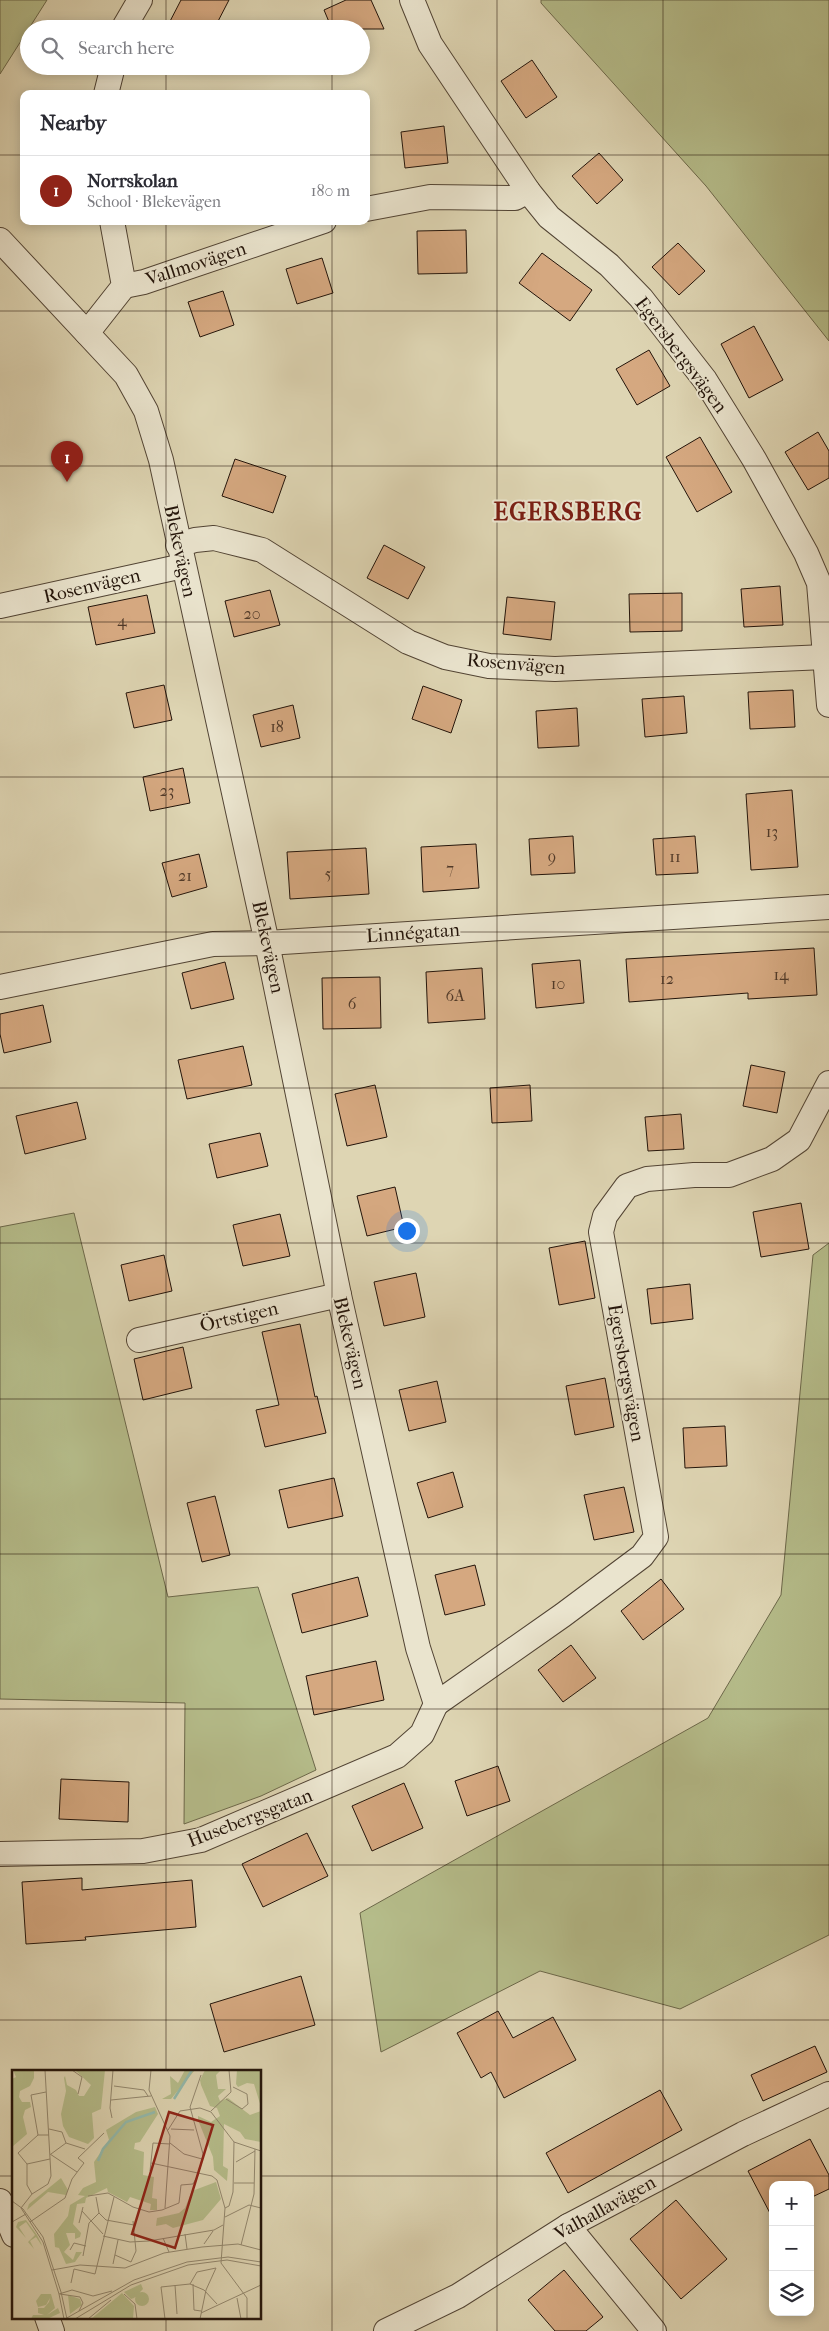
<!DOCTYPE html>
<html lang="en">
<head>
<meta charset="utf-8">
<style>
  :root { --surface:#fff; --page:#f2f2f3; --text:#2b2b33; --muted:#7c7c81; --line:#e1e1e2; --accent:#8f2418 }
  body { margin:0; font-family:"IM FELL French Canon",serif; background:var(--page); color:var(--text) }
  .controls { position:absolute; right:15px; bottom:15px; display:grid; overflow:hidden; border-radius:10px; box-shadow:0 2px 12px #0003 }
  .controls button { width:45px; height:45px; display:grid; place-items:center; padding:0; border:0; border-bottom:1px solid var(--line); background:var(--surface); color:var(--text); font:25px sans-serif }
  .you { position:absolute; left:406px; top:1230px; width:18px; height:18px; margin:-12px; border:4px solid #fff; border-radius:50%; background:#1a73e8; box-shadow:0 0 0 8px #1a73e833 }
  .badge { display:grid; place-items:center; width:32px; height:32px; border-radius:50%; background:var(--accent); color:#fff; font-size:16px; font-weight:700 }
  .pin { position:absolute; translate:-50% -41px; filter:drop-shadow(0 1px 2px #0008) }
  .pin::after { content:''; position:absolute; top:26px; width:18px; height:15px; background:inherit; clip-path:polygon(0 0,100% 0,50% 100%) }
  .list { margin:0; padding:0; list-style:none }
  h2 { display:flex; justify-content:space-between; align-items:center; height:65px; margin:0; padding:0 20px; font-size:21px }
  h2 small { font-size:16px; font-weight:400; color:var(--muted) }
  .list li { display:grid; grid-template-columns:32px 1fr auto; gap:15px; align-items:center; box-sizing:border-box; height:70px; padding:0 20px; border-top:1px solid var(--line) }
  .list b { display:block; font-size:19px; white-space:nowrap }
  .list p { margin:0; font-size:16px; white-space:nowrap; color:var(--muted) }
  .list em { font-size:16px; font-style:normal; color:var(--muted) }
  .icon { flex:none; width:28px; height:28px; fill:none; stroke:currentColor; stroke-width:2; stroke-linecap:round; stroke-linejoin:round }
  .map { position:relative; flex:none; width:829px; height:2331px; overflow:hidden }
  .search { position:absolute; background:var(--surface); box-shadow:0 2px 12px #0003; left:20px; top:20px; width:350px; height:55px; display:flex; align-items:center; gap:12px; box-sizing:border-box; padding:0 18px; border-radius:28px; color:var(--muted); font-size:19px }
  .panel { position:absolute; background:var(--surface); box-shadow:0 2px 12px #0003; left:20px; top:90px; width:350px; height:135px; border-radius:10px }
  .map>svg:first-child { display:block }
</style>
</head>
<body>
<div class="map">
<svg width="829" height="2331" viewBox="0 0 829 2331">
  <rect width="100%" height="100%" fill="#ded5b3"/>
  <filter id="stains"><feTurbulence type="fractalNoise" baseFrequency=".004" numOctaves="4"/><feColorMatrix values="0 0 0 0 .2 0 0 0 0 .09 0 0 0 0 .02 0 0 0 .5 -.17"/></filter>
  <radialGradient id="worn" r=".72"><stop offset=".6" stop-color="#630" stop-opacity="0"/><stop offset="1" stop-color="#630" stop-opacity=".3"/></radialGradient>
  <!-- green -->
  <g fill="#b5bc8a" stroke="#6c684a">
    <polygon points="0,0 47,0 0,74"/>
    <polygon points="541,0 829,0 829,341 706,186 541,3"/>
    <polygon points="74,1213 168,1597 258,1587 316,1770 261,1796 184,1824 185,1703 0,1699 0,1227"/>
    <polygon points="829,1243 829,1935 680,2009 540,1971 381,2052 360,1913 708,1718 781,1595 813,1255"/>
  </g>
  <!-- building -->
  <g fill="#d5a880" stroke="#23140a">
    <polygon points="181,0 229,0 214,29 166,29"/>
    <polygon points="346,0 371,0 384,29 332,29 324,10"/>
    <polygon points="532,60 557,97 526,118 501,81"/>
    <polygon points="444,126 448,163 405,168 401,132"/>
    <polygon points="599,153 623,180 597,204 572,176"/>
    <polygon points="466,230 467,273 418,274 417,231"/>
    <polygon points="678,243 705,271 679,295 652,267"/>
    <polygon points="542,253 592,290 570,321 519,283"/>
    <polygon points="322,258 333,293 297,304 286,269"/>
    <polygon points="223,291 234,325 200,337 188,302"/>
    <polygon points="754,326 783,380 749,398 721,344"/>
    <polygon points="649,350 670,386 637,405 616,369"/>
    <polygon points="818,432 829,451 829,478 808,490 785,452"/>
    <polygon points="700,437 732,492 697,512 666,457"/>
    <polygon points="235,459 286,476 273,513 222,496"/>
    <polygon points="384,545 425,567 408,599 367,578"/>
    <polygon points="780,586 783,625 744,627 741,589"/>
    <polygon points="270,590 280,625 234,637 225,601"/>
    <polygon points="682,593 682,631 630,632 629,594"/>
    <polygon points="147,595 155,633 96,645 88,607"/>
    <polygon points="507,597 555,602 551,640 503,634"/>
    <polygon points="164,685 172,720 134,728 126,693"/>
    <polygon points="423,686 462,700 451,733 412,719"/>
    <polygon points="793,690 795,727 750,729 748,692"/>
    <polygon points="684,696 687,733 645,737 642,699"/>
    <polygon points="293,705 300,738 261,747 253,715"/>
    <polygon points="577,708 579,746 538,748 536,711"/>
    <polygon points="183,768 190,803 150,811 143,777"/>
    <polygon points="792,790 798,867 751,870 746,794"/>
    <polygon points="573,836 575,873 531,875 529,839"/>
    <polygon points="695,836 698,873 656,875 653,839"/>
    <polygon points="476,844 479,888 423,892 421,847"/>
    <polygon points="366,848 369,894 290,899 287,852"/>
    <polygon points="199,854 207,887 172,897 162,863"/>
    <polygon points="814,948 817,995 748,999 748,993 629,1002 626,959"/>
    <polygon points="580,960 584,1003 536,1008 532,964"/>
    <polygon points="225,962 234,999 191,1009 182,973"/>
    <polygon points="482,968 485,1019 428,1023 426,972"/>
    <polygon points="380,977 381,1028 323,1029 322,978"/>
    <polygon points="43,1005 51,1042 4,1053 0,1034 0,1014"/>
    <polygon points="243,1046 252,1085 187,1099 178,1060"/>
    <polygon points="751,1065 785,1072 777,1113 743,1106"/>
    <polygon points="375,1085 387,1137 347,1146 335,1094"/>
    <polygon points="530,1085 532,1121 492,1123 490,1088"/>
    <polygon points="77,1102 86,1139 25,1154 16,1116"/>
    <polygon points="681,1114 684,1149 648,1151 645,1117"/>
    <polygon points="260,1133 268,1166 217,1178 209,1144"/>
    <polygon points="395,1187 404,1227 367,1236 357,1196"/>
    <polygon points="801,1203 809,1249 761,1257 753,1212"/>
    <polygon points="280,1214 290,1256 243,1266 233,1225"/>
    <polygon points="585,1241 595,1298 559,1305 549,1248"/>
    <polygon points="164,1255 172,1291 129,1301 121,1265"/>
    <polygon points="416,1273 425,1317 384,1326 374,1282"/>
    <polygon points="690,1284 693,1319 651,1324 647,1289"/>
    <polygon points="300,1324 315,1397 317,1396 326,1433 265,1447 256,1410 279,1405 262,1332"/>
    <polygon points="183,1347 192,1388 143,1400 134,1359"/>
    <polygon points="605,1378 614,1427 575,1435 566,1386"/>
    <polygon points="437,1381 446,1422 409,1431 399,1390"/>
    <polygon points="725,1426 727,1466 685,1468 683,1428"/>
    <polygon points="453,1472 463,1507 428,1518 417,1483"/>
    <polygon points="334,1478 343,1516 288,1528 279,1490"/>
    <polygon points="624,1487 634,1532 594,1540 584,1495"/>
    <polygon points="215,1496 230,1555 202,1562 187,1503"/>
    <polygon points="475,1565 485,1605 445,1615 435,1575"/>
    <polygon points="358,1577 368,1616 302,1633 292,1594"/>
    <polygon points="661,1579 684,1609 643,1640 621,1611"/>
    <polygon points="571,1645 596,1678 563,1702 538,1670"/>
    <polygon points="376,1661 384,1700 314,1715 306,1676"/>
    <polygon points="498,1766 510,1801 467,1816 455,1781"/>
    <polygon points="61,1779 129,1782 128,1822 59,1819"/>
    <polygon points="404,1783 423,1828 372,1851 352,1806"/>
    <polygon points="307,1833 328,1876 263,1907 242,1864"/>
    <polygon points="82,1878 82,1890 192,1880 196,1927 85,1937 86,1940 26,1944 22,1882"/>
    <polygon points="301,1976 315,2025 224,2052 210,2004"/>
    <polygon points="498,2011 513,2038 553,2017 576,2060 504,2098 491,2072 481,2078 457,2033"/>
    <polygon points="815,2046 827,2072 763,2101 751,2075"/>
    <polygon points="660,2090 682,2130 568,2193 546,2153"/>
    <polygon points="810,2139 829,2175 829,2189 810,2198 810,2185 773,2185 772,2217 748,2171"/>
    <polygon points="676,2200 727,2259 681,2299 630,2239"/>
    <polygon points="564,2270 603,2317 586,2331 555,2331 528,2300"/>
  </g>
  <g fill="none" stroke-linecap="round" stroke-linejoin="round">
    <!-- street casing -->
    <g stroke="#524434" stroke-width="26">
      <g id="street">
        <polyline points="412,0 430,44 528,191 549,217 609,265 641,298 705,380 754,459 806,553 819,583 829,705"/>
        <polyline points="123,29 140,0"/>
        <polyline points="106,94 113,66"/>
        <polyline points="366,209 430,197 515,198 528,191"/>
        <polyline points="0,240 126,375 146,411 161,460 267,943 339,1295 418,1648 436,1704"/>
        <polyline points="124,286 144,282 324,221"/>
        <polyline points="87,333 124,286 112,221"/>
        <polyline points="178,545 195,540 214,538 262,550 408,642 445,657 489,666 555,669 825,657"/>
        <polyline points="0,606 183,566"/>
        <polyline points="0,987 213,944 267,943 829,907"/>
        <polyline points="139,1340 339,1295"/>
        <polyline points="436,1704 563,1615 642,1556 656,1537 601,1232 605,1216 627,1186 647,1179 694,1175 729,1175 772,1159 799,1140 829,1083"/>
        <polyline points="0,1854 143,1851 201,1840 397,1756 422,1734 436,1704"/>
        <polyline points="0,2201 14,2235"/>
        <polyline points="568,2226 654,2331"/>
        <polyline points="47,2317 52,2331"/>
        <polyline points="386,2331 458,2296 568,2226 743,2134 829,2094"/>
      </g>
    </g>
    <!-- street -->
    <use href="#street" stroke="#eae4ce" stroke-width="24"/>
  </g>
  <!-- grid -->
  <path fill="none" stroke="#23140a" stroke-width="1" stroke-opacity="0.55" d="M166,0V29M332,0V29M497,0V2331M663,0V2331M166,66V94M332,66V94M0,155H24M366,155H829M166,221V2071M332,221V2331M0,311H829M0,466H829M0,622H829M0,777H829M0,932H829M0,1088H829M0,1243H829M0,1399H829M0,1554H829M0,1709H829M0,1865H829M0,2020H829M0,2176H14M260,2176H829M166,2317V2331"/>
  <g text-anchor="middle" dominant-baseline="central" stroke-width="4" stroke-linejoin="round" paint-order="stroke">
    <!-- number labels -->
    <g font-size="16" fill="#503928">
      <text x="252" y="613">20</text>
      <text x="122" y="620">4</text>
      <text x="277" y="726">18</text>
      <text x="167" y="790">23</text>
      <text x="772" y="831">13</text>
      <text x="552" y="856">9</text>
      <text x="675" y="856">11</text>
      <text x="450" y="868">7</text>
      <text x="328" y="873">5</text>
      <text x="185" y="875">21</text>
      <text x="781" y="974">14</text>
      <text x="667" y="978">12</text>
      <text x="558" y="983">10</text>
      <text x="455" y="995">6A</text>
      <text x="352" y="1003">6</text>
    </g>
    <!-- street labels -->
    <g font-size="19" fill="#23140a" stroke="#eae4ce">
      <text transform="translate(196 264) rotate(-18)">Vallmovägen</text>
      <text transform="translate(681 355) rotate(53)">Egersbergsvägen</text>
      <text transform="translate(180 551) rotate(78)">Blekevägen</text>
      <text transform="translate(92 586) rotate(-13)">Rosenvägen</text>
      <text transform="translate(516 664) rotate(5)">Rosenvägen</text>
      <text transform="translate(413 933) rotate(-4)">Linnégatan</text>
      <text transform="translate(268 947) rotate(78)">Blekevägen</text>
      <text transform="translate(239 1317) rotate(-13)">Örtstigen</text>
      <text transform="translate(350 1343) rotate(77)">Blekevägen</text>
      <text transform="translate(626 1373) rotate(80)">Egersbergsvägen</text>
      <text transform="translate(250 1818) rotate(-21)">Husebergsgatan</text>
      <text transform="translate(605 2208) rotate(-29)">Valhallavägen</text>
    </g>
    <!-- district labels -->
    <g font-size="24" font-weight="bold" letter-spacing="1" fill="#7a1f14" stroke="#eae4ce">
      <text x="568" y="512">EGERSBERG</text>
    </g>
  </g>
  <!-- overview -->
  <g transform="translate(12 2070)">
    <rect width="249" height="249" fill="#ded5b3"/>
    <path d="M1,0H22V8L18,16L8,21L7,27L10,32H18L19,37L13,40L11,47L15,64L0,77V9L4,7ZM63,0H93L89,39L80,43L82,68L76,74L57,67L51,56L49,44L54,21L52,8L53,6L55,15L64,20L67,26H72L79,15ZM173,0H183L159,29H150L159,24L158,6L166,13ZM193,0H209L204,5L206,19H214L206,26L208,31L216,28L238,45L249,41V72L233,69L228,62L212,54L211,96L216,99L215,111L202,100L201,87L186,50V46L199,52L208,46L205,38L198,36L189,15L188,10ZM225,0H249V37L242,14L235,13L226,17L224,14ZM143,37L146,44L128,72L123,73L122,79L132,82L131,105L142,107L140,128L145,129V140H138L139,134L118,127L115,132L96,122L95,118L74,128L73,133L65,134L61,154L69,163L68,167L63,169V163H54L58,175L52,182L61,190L64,182H70L63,192L54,194L47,178L43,177L42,164L56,146L58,135L73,126L66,125L71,118L84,112L82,92L97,70L94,60L124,42ZM49,108L56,120L54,125L36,122L15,140L17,134ZM204,112L209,129L191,150L161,158L154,154L144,156L145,148L167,143L173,138L180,121ZM14,150L25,165L29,173L30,176L24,167L18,171L22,179L16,172L23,165L14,152L7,157L14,168L4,157L6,152ZM129,214L131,219L122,228L119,229L112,222ZM123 229a7 7 0 1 1 14 0a7 7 0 1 1-14 0ZM110,223L122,236L121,249H79ZM29,224H39L43,238L35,245L46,238L48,243L35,249H19L21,245H32L26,243V238H32L37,232L38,228L34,235L26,237L24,231ZM56,225L68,229L70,235L58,244Z" fill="#b5bc8a"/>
    <path fill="none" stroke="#93b9ab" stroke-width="2.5" d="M162,29L180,0M86,91L91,79L114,52L143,42"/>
    <path fill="none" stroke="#93886f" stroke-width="1" d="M60,0L70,7L66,24M139,0L137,20L158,66L153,138M102,16L132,20L136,26M214,29L230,39L236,34L235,24L221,17M99,30L139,26M199,41L219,22L217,0M100,48L98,38L101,0M37,59L50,62L54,73L73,79M159,59L182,60M156,60L168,41L188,38L199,42L222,72L221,122L217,136L213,138M26,65L19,25L34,22M222,72L249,81M158,73L172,84L190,89M38,84L65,102M39,84L54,73M224,92L243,81M139,93L200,106L205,110L213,138L209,193L235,228V249M15,94L38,89M188,99L191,84L178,37L189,5M138,101L141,73L158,74M222,113H242M20,124L15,115V94L6,83L26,65H37M76,126L96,123L121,137L137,142L150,140L167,133L169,115L181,114L187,103M84,127L87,143L94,150L122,155M0,131L11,139L31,167L49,222M9,138L20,124L36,114L39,106L33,0M9,138L31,172L47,224M70,141L91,164M213,147L237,135L249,138M0,152L14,144M18,152L53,128L60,109L72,93L66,88L92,63M67,153L71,137M173,164L175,179M91,166L118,172L137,171L202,160L211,155M151,168L157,182M192,174L201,161M229,175L242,124L243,79M58,180L62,173L74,176M103,185L119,192L124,181L121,151M71,186L77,153L87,143M101,194L106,170M40,200L68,195L113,198L152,183L190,177L226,174L249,180M59,213L62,199L83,204L102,127M178,214L185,202L204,198L194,220L188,249M181,214L182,240L189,241M163,215L165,244M49,222L55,249M47,224L52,249M47,224L60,220L81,226L100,221M48,224L68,227L71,233L67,241M112,224L123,234L125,249M225,228L229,249M189,243L249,215M53,249L122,210L175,192L216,187L249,192M63,249L119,215L176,195L215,190L249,196M76,249L99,230M153,249L149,217L178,214L192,220L205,234"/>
    <path fill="#8f2418" fill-opacity="0.15" stroke="#8f2418" stroke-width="2.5" d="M157,42L201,55L163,178L120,164Z"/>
    <rect width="249" height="249" fill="none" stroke="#23140a" stroke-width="2.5"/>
  </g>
  <rect width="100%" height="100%" filter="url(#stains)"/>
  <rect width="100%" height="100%" fill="url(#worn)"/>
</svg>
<div class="controls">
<button>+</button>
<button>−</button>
<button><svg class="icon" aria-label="layers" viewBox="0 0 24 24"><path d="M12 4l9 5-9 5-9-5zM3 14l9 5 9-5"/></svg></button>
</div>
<div class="you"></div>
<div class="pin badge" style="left:67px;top:482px">1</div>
<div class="search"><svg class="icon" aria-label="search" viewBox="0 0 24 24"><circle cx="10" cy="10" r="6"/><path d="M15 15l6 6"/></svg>Search here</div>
<section class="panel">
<h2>Nearby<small></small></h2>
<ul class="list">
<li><span class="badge">1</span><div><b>Norrskolan</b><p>School · Blekevägen</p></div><em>180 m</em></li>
</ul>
</section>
</div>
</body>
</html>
